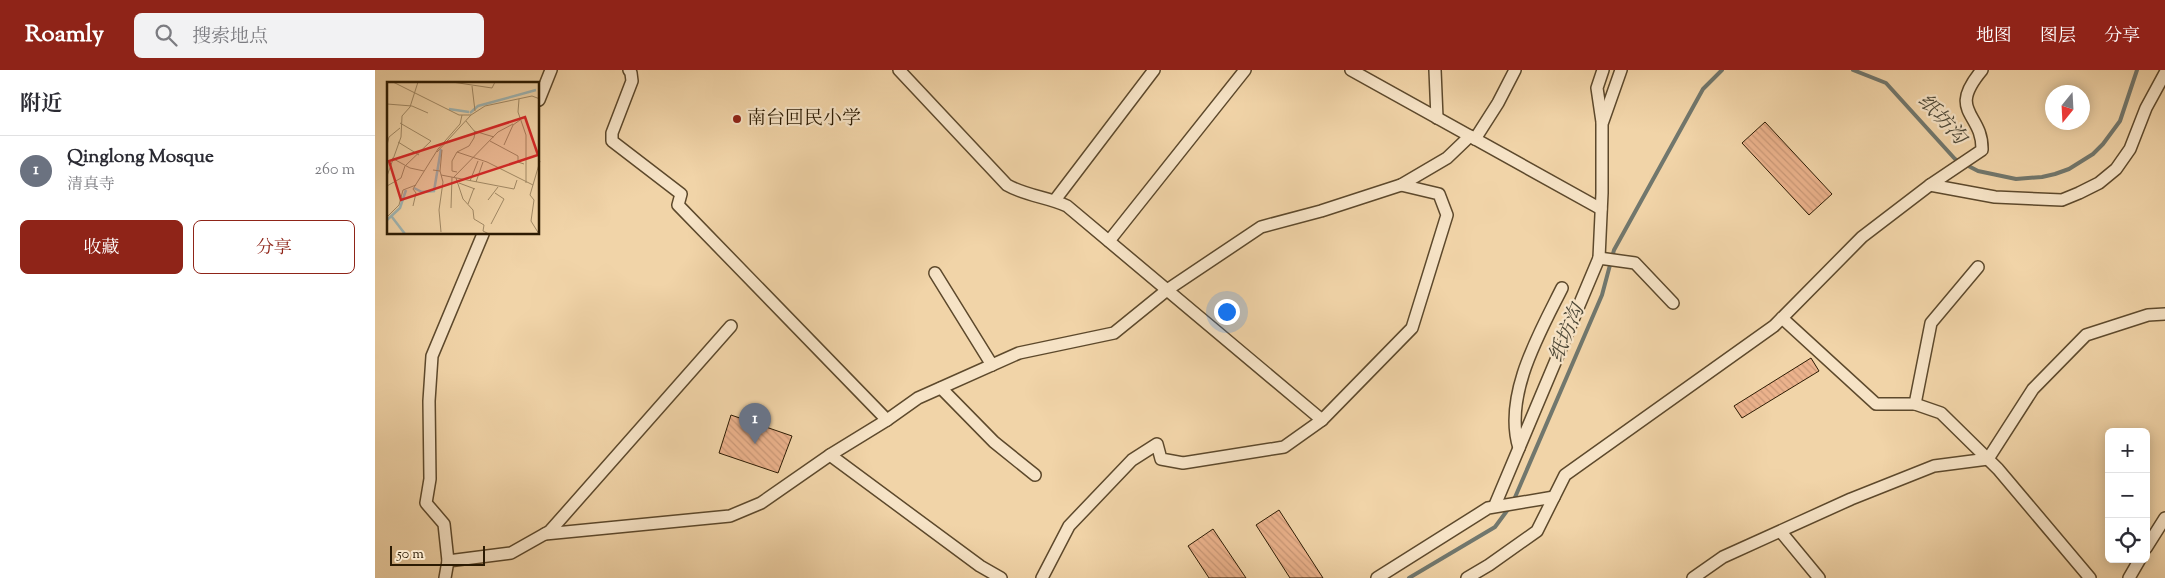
<!DOCTYPE html>
<html lang="zh">
<head>
<meta charset="utf-8">
<style>
  :root { --surface:#fff; --page:#f2f2f3; --text:#2b2b33; --muted:#7c7c81; --line:#e1e1e2; --accent:#8f2418 }
  body { margin:0; font-family:"Sorts Mill Goudy","Noto Serif SC",serif; background:var(--page); color:var(--text) }
  .controls { position:absolute; right:15px; bottom:15px; display:grid; overflow:hidden; border-radius:8px; box-shadow:0 2px 12px #0003 }
  .controls button { width:45px; height:45px; display:grid; place-items:center; padding:0; border:0; border-bottom:1px solid var(--line); background:var(--surface); color:var(--text); font:25px sans-serif }
  .compass { position:absolute; left:1670px; top:15px; width:45px; height:45px; border-radius:50%; background:var(--surface); box-shadow:0 2px 12px #0003; rotate:198deg }
  .scale { position:absolute; left:15px; bottom:12px; width:95px; box-sizing:border-box; padding-left:5px; border:2px solid #2c1b03; border-top:0; font-size:14px; line-height:18px; white-space:nowrap; color:#2c1b03; -webkit-text-stroke:4px #f6e3c6; paint-order:stroke }
  .you { position:absolute; left:851px; top:241px; width:18px; height:18px; margin:-12px; border:4px solid #fff; border-radius:50%; background:#1a73e8; box-shadow:0 0 0 8px #1a73e833 }
  .badge { display:grid; place-items:center; width:32px; height:32px; border-radius:50%; background:var(--accent); color:#fff; font-size:16px; font-weight:700 }
  .pin { position:absolute; translate:-50% -41px; filter:drop-shadow(0 1px 2px #0008) }
  .pin::after { content:''; position:absolute; top:26px; width:18px; height:15px; background:inherit; clip-path:polygon(0 0,100% 0,50% 100%) }
  .list { margin:0; padding:0; list-style:none }
  h2 { display:flex; justify-content:space-between; align-items:center; height:65px; margin:0; padding:0 20px; font-size:21px }
  h2 small { font-size:16px; font-weight:400; color:var(--muted) }
  .list li { display:grid; grid-template-columns:32px 1fr auto; gap:15px; align-items:center; box-sizing:border-box; height:70px; padding:0 20px; border-top:1px solid var(--line) }
  .list b { display:block; font-size:19px; white-space:nowrap }
  .list p { margin:0; font-size:16px; white-space:nowrap; color:var(--muted) }
  .list em { font-size:16px; font-style:normal; color:var(--muted) }
  .actions { display:flex; gap:10px; padding:15px 20px }
  .actions a { flex:1; padding:11px 0; border:1px solid var(--accent); border-radius:8px; text-align:center; font-size:18px; color:var(--accent) }
  .actions .main { background:var(--accent); color:#fff }
  .icon { flex:none; width:28px; height:28px; fill:none; stroke:currentColor; stroke-width:2; stroke-linecap:round; stroke-linejoin:round }
  .map { position:relative; flex:none; width:1790px; height:508px; overflow:hidden }
  header { display:flex; align-items:center; gap:30px; box-sizing:border-box; height:70px; padding:0 25px; background:var(--accent); color:#fff }
  header strong { font-size:24px }
  nav { display:flex; gap:28px; margin-inline-start:auto; font-size:18px }
  .search { width:350px; height:45px; background:var(--page); display:flex; align-items:center; gap:12px; box-sizing:border-box; padding:0 18px; border-radius:8px; color:var(--muted); font-size:19px }
  main { display:flex }
  aside { flex:1; background:var(--surface) }
  .map>svg:first-child { display:block }
</style>
</head>
<body>
<header>
<strong>Roamly</strong>
<div class="search"><svg class="icon" aria-label="search" viewBox="0 0 24 24"><circle cx="10" cy="10" r="6"/><path d="M15 15l6 6"/></svg>搜索地点</div>
<nav><a>地图</a><a>图层</a><a>分享</a></nav>
</header>
<main>
<aside>
<h2>附近<small></small></h2>
<ul class="list">
<li><span class="badge" style="background:#6b7280">1</span><div><b>Qinglong Mosque</b><p>清真寺</p></div><em>260 m</em></li>
</ul>
<div class="actions"><a class="main">收藏</a><a>分享</a></div>
</aside>
<div class="map">
<svg width="1790" height="508" viewBox="0 0 1790 508">
  <defs>
    <pattern id="building-back-hatch" width="6" height="6" patternUnits="userSpaceOnUse" patternTransform="scale(1.25)"><rect width="6" height="6" fill="#ebb28c"/><path d="M-1 5l2 2M0 0l6 6M5-1l2 2" fill="none" stroke="#ca9877"/></pattern>
  </defs>
  <rect width="100%" height="100%" fill="#f1d4a8"/>
  <filter id="stains"><feTurbulence type="fractalNoise" baseFrequency=".004" numOctaves="4"/><feColorMatrix values="0 0 0 0 .2 0 0 0 0 .09 0 0 0 0 .02 0 0 0 .5 -.17"/></filter>
  <radialGradient id="worn" r=".72"><stop offset=".6" stop-color="#630" stop-opacity="0"/><stop offset="1" stop-color="#630" stop-opacity=".3"/></radialGradient>
  <g fill="none" stroke-linecap="round" stroke-linejoin="round">
    <!-- stream -->
    <g stroke="#71776d" stroke-width="4">
      <polyline points="1478,0 1511,13 1580,89 1603,101 1641,109 1667,107 1680,104 1694,99 1718,84 1728,74 1745,51 1762,0"/>
      <polyline points="1138,432 1227,225 1239,180 1328,19 1347,0"/>
      <polyline points="1034,508 1120,457 1134,438"/>
    </g>
  </g>
  <!-- building -->
  <g fill="url(#building-back-hatch)" stroke="#2c1b03">
    <polygon points="1390,52 1457,124 1434,145 1367,73"/>
    <polygon points="1436,288 1444,301 1367,348 1359,336"/>
    <polygon points="356,345 417,366 403,403 344,383"/>
    <polygon points="904,440 948,508 915,508 881,455"/>
    <polygon points="838,459 871,508 834,508 813,476"/>
  </g>
  <g fill="none" stroke-linecap="round" stroke-linejoin="round">
    <!-- street casing -->
    <g stroke="#5d492c" stroke-width="14">
      <g id="street">
        <polyline points="254,0 256,3 257,11 237,63 237,71 306,124 303,135 512,350"/>
        <path d="M524,0L632,115C651,126 673,127 692,136L947,350L1037,258L1072,145L1064,124L1026,115"/>
        <polyline points="976,0 1226,139"/>
        <polyline points="1060,0 1062,48"/>
        <polyline points="164,30 176,0"/>
        <polyline points="1227,52 1222,18 1228,0"/>
        <polyline points="1100,69 1123,33 1140,0"/>
        <polyline points="1555,115 1620,127 1687,130 1704,123 1724,113 1741,99 1755,79 1771,38 1790,3"/>
        <polyline points="680,130 779,0"/>
        <polyline points="734,171 870,0"/>
        <polyline points="1224,188 1227,123 1227,54 1246,0"/>
        <polyline points="560,203 617,295"/>
        <polyline points="1407,248 1501,334 1540,334 1566,343 1623,399 1715,508"/>
        <polyline points="566,318 619,372 660,405"/>
        <polyline points="1540,334 1556,253 1603,197"/>
        <path d="M1144,378C1128,326 1164,264 1187,218"/>
        <polyline points="455,385 605,496 626,508"/>
        <polyline points="1120,435 1224,188 1260,193 1298,233"/>
        <polyline points="1406,462 1444,508"/>
        <polyline points="170,464 355,446 386,433 455,385 512,350 543,328 644,283 739,263 792,220 886,157 946,141 1026,115 1072,88 1095,66"/>
        <polyline points="1771,478 1790,448"/>
        <polyline points="73,491 136,483 175,461 356,256"/>
        <polyline points="70,508 73,491 69,454 51,433 55,409 54,331 57,286 108,164"/>
        <polyline points="667,508 694,456 757,390 782,374 786,389 808,393 909,377 947,350"/>
        <polyline points="1002,508 1113,438 1179,427"/>
        <path d="M1092,508L1114,495L1162,461L1190,405L1399,256L1487,167L1555,115L1607,80C1608,42 1571,43 1607,0"/>
        <polyline points="1318,508 1348,487 1476,429 1559,396 1613,389 1658,319 1711,265 1773,245 1790,244"/>
        <polyline points="1754,508 1765,489"/>
      </g>
    </g>
    <!-- street -->
    <use href="#street" stroke="#f6e3c6" stroke-width="11"/>
  </g>
  <!-- markers -->
  <circle fill="#8f2418" stroke="#f6e3c6" stroke-width="2" cx="362" cy="49" r="5"/>
  <g text-anchor="middle" dominant-baseline="central" stroke-width="4.5" stroke-linejoin="round" paint-order="stroke">
    <!-- poi labels -->
    <g font-size="19" fill="#2c1b03" stroke="#f6e3c6" text-anchor="start">
      <text x="372" y="49">南台回民小学</text>
    </g>
    <!-- water labels -->
    <g font-size="20" font-style="italic" fill="#4e4938" stroke="#f6e3c6">
      <text transform="translate(1566 50) rotate(47)">纸坊沟</text>
      <text transform="translate(1193 264) rotate(-67)">纸坊沟</text>
    </g>
  </g>
  <!-- overview -->
  <g transform="translate(12 12)">
    <rect width="152" height="152" fill="#f1d4a8"/>
    <path fill="none" stroke="#9fb5b3" stroke-width="2.5" d="M62,27L82,30M83,31L91,24L149,8M27,106L35,110L47,109L54,67M5,135L18,152M0,138L13,126L19,108"/>
    <path fill="none" stroke="#a28a66" stroke-width="1" d="M6,0L72,33H84L98,24L145,14L153,17M65,0L105,6L108,0M85,4L88,29M132,17L131,30L139,53V101M0,22L25,24L41,31M87,49L107,55M103,59L131,74V80L137,82M11,60L32,73M0,63L2,55L13,46M117,63L126,43L133,38M50,70L84,33M70,70L82,64L87,56L88,50L79,39M5,76L23,86L37,89M46,88L53,89L55,68M53,89L56,100L52,128L54,150M70,90L65,89V79L70,70L100,80L146,103M54,93L127,107L130,98M0,94L14,55L15,34L23,25L31,0M66,96L111,50L126,42M69,96L76,117L86,128L87,137L97,143L96,149L102,152M83,99L91,79M89,100L96,80M72,101L88,107M0,104L14,96L18,84L44,59L13,41M101,118L111,105M81,122L87,106M26,124L29,111L26,107L51,67L73,42L75,33M64,126L65,95M0,135L12,123L16,108L29,103M104,142L117,117L108,111M152,152L144,139L147,118L143,113L153,79"/>
    <path fill="#d62828" fill-opacity="0.15" stroke="#d62828" stroke-width="2.5" d="M138,35L151,73L14,118L2,79Z"/>
    <rect width="152" height="152" fill="none" stroke="#2c1b03" stroke-width="2.5"/>
  </g>
  <rect width="100%" height="100%" filter="url(#stains)"/>
  <rect width="100%" height="100%" fill="url(#worn)"/>
</svg>
<div class="controls">
<button>+</button>
<button>−</button>
<button><svg class="icon" aria-label="locate" viewBox="0 0 24 24"><circle cx="12" cy="12" r="6"/><path d="M12 2v4M12 18v4M2 12h4M18 12h4"/></svg></button>
</div>
<svg class="compass" viewBox="-18 -18 36 36"><path d="M0-13l5 13h-10z" fill="#e53935"/><path d="M0 13l5-13h-10z" fill="#7c7c81"/></svg>
<div class="scale">50 m</div>
<div class="you"></div>
<div class="pin badge" style="left:380px;top:374px;background:#6b7280">1</div>
</div>
</main>
</body>
</html>
